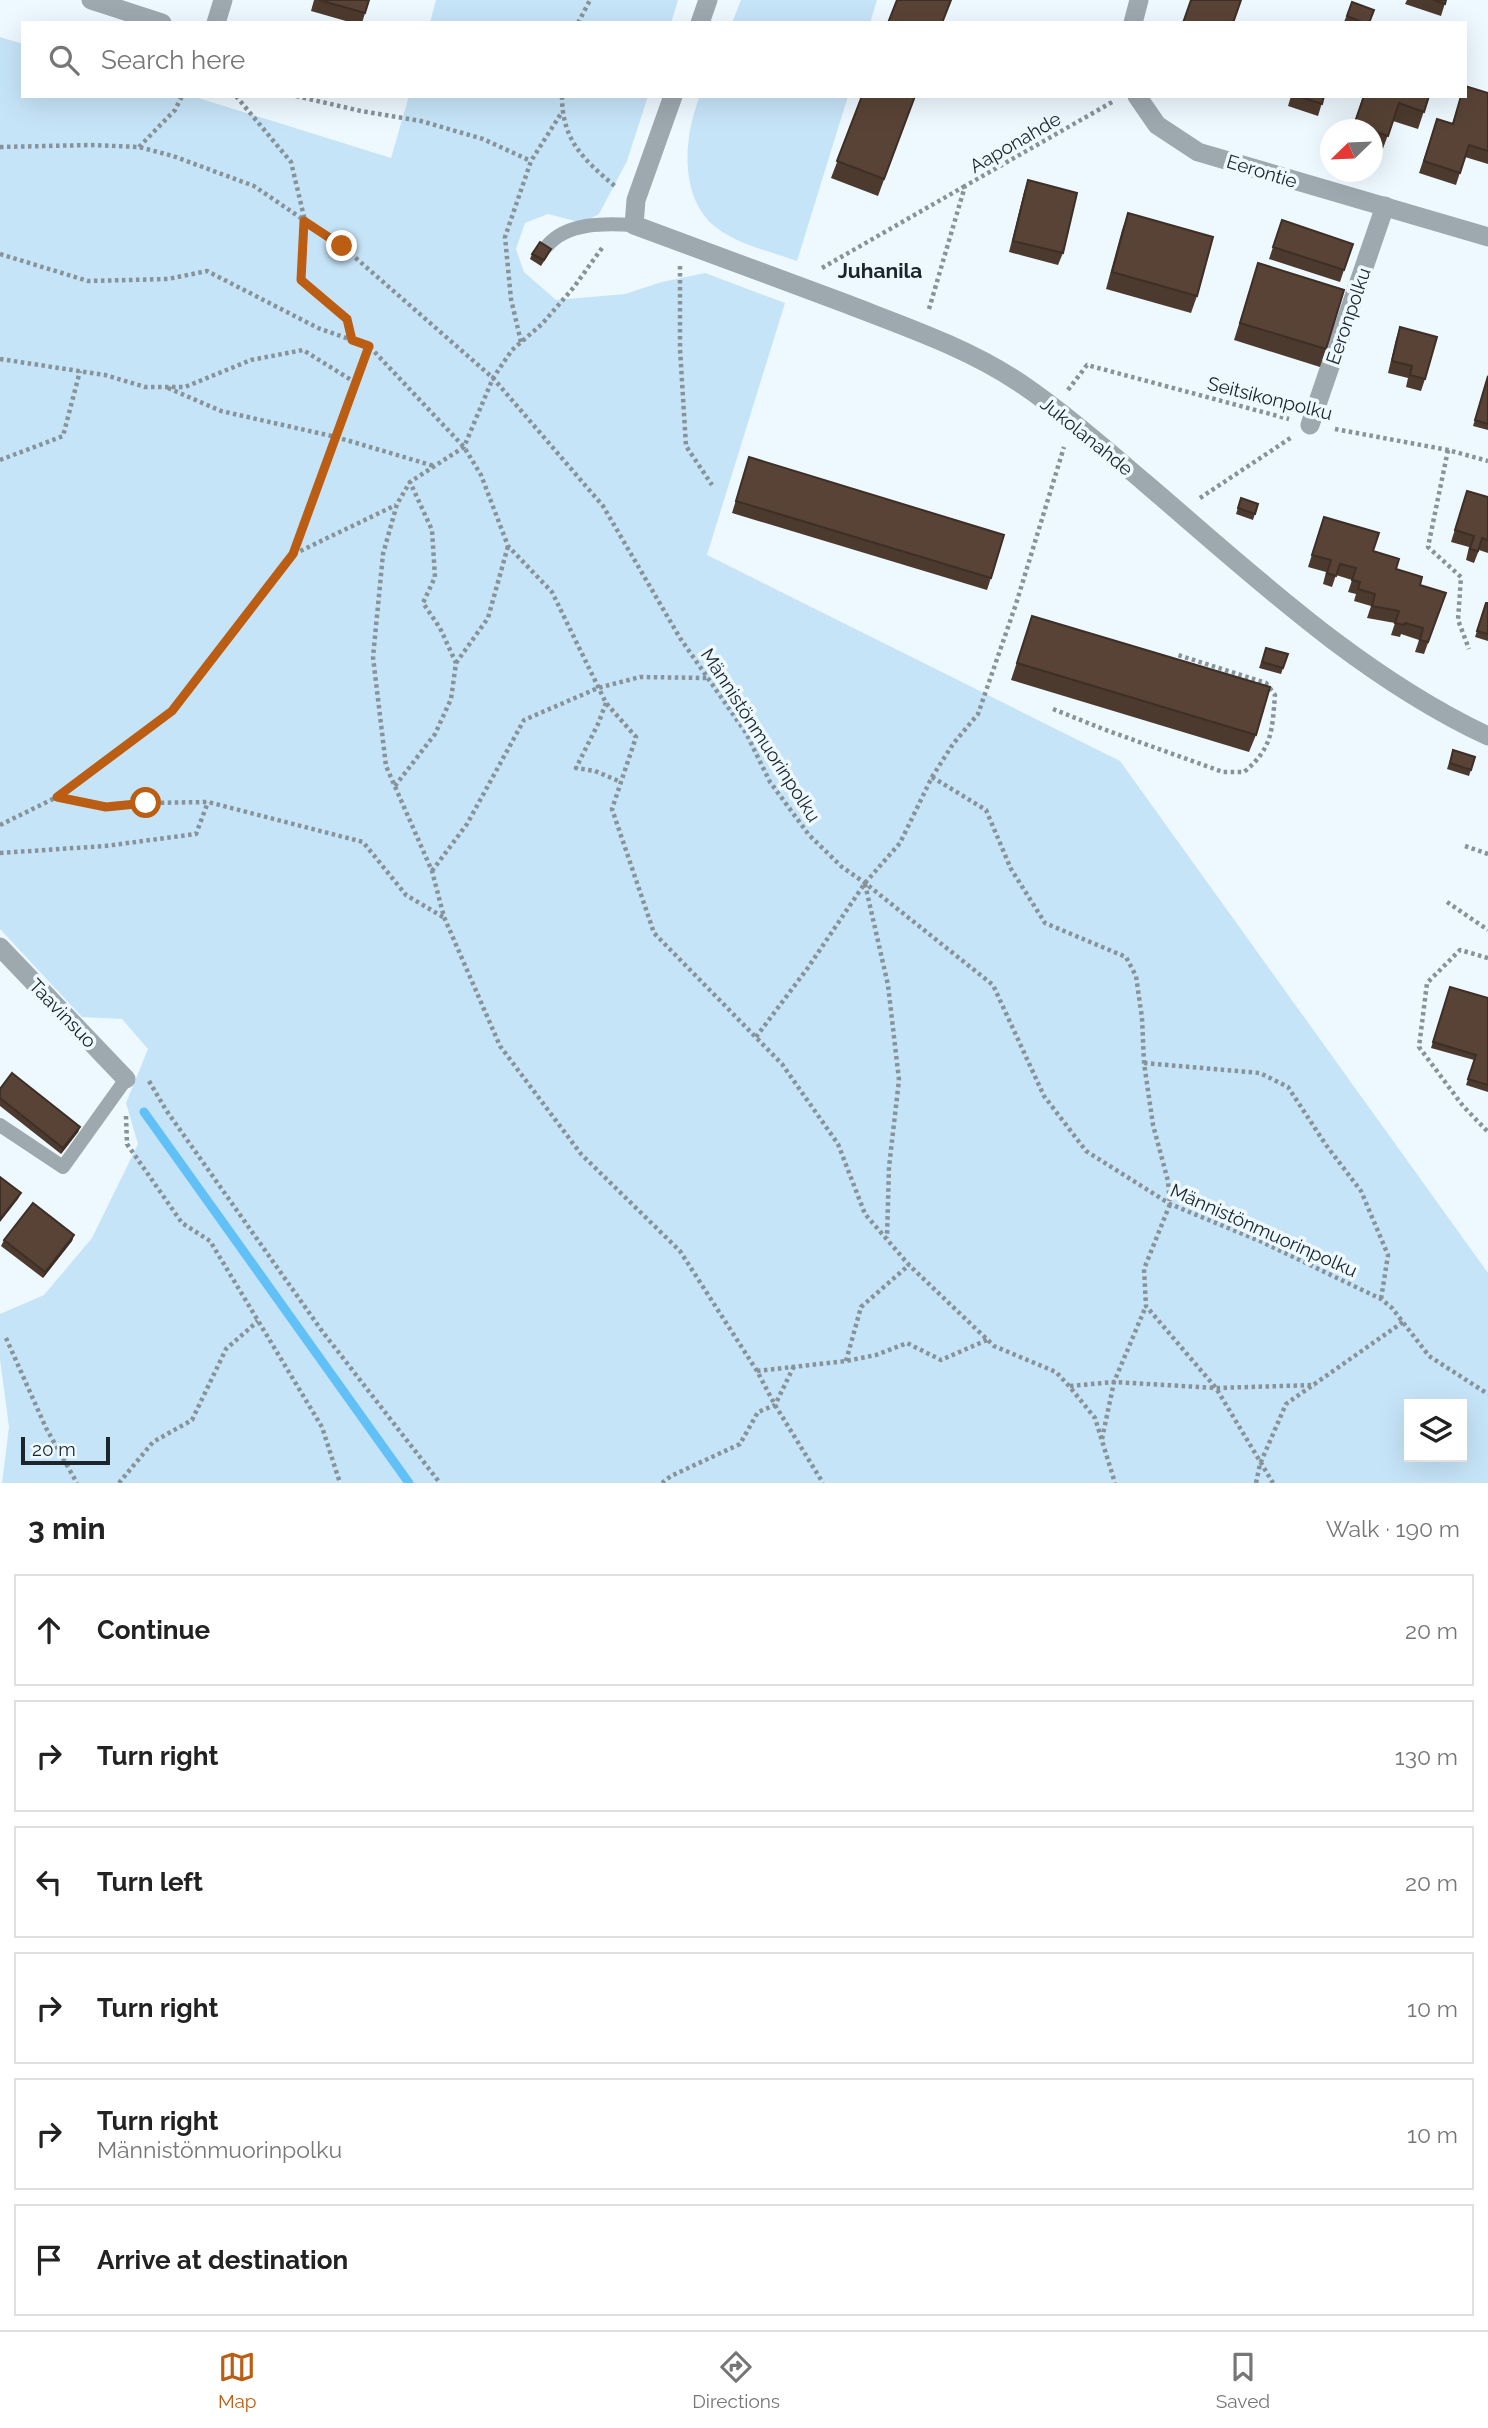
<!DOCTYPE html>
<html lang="en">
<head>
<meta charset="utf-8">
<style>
  :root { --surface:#fff; --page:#f2f2f2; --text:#222; --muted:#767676; --line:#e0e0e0; --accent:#bb5d13 }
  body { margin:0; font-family:Raleway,sans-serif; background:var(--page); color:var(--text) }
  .controls { position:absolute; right:21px; bottom:21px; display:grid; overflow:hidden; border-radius:0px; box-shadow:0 7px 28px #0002 }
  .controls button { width:63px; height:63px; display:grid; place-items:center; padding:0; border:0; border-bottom:2px solid var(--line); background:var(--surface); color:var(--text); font:35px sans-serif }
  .compass { position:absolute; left:1320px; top:119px; width:63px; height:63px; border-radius:50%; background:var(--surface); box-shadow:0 7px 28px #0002; rotate:247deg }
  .scale { position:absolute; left:21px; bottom:18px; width:89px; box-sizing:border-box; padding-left:7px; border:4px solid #1b252b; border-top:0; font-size:19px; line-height:24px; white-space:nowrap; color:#1b252b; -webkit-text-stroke:5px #edf8ff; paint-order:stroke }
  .stop { position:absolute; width:21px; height:21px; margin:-16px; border:5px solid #bb5d13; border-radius:50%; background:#fff }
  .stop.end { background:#bb5d13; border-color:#fff; box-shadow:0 2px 7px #0008 }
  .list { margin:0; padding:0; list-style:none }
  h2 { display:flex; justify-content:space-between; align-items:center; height:91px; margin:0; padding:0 28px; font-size:30px }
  h2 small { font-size:23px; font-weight:400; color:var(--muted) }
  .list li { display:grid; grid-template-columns:46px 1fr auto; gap:21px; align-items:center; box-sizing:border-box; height:112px; margin:0 14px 14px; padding:0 14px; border:2px solid var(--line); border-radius:0px }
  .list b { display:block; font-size:26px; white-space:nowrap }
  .list p { margin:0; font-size:23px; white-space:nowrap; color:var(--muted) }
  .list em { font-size:23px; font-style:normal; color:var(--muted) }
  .icon { flex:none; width:38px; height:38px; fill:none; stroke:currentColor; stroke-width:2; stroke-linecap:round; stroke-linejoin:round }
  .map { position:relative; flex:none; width:1488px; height:1483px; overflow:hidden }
  .search { position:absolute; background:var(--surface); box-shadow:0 7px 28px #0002; left:21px; right:21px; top:21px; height:77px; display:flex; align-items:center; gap:18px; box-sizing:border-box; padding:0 24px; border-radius:0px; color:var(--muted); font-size:26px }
  .sheet { height:847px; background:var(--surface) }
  nav { display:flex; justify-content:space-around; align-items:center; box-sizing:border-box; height:98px; border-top:2px solid var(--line); background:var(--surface); font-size:19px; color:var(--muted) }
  nav a { display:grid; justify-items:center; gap:4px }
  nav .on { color:var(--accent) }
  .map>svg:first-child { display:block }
</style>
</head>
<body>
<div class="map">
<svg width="1488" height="1483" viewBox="0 0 1488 1483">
  <rect width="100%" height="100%" fill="#edf8ff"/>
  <!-- green -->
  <g fill="#c6e4f8" fill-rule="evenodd">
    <polygon points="436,0 678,0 671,23 430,23"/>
    <polygon points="741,0 877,0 870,23 732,23"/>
    <path d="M0,37L23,44V96H192L391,158L409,96H648L627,161L599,214L583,223L548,214L525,223L516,249L524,272L556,300L625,294L662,282L705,273L785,303L707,555L1120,761L1488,1273V1483H2L9,1427L0,1359V1314L44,1295L92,1238L138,1144L126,1103L148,1049L122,1019L82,1017L0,929ZM1409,1404H1462V1457H1409Z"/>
    <path d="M700,96H848L797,261C770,251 734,244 712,224C679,193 684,135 700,96Z"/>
  </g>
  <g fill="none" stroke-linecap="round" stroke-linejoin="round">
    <!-- stream -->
    <polyline stroke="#61c0f5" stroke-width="9" points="144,1112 409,1483"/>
    <!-- path -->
    <g stroke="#889299" stroke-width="4.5" stroke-dasharray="3.5 3.5" stroke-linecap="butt">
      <polyline points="578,23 590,0"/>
      <polyline points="236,96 291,162 305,221 301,280 347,319 353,340"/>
      <polyline points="296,96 361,111 421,121 483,139 531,161"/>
      <path d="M562,96C562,141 584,160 616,187"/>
      <polyline points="0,147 91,145 139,147 173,156 254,186 342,246 493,378 603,506 680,638 746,733 770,782 809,835 842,867 865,883 993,985 1044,1096 1086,1151 1170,1204 1262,1242 1381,1299 1392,1308 1429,1356 1488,1394"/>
      <polyline points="139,147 175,110 182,96"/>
      <polyline points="602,248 574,287 542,324 512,350 493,378 464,447 410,482 397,504 383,554 373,657 386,766 432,871 444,917 500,1046 581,1154 680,1251 757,1371 775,1405 823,1483"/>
      <polyline points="0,254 88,281 168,279 207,271 318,328 369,346 464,447 481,475 508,546 552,592 606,703 636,737 612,809 654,933 782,1064 838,1144 865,1214 909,1265 994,1346 1056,1372 1069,1386 1095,1418 1115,1483"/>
      <polyline points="680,266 680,349 686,446 712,485"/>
      <polyline points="822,268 965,186"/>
      <polyline points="929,309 965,186 1114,101"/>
      <polyline points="521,342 511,299 505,237 531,161 562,112"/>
      <polyline points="0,359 105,375 145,387 185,387 251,360 303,350 356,383"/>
      <polyline points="168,388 221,411 336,437 434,466"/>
      <polyline points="1068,390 1087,365 1289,419"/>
      <polyline points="1335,429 1448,450 1488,461"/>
      <polyline points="1448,450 1428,547 1461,577 1458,620 1469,649"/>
      <polyline points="0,460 63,436 80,371"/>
      <polyline points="1200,498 1292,437"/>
      <polyline points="294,554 396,505"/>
      <polyline points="456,663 488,618 508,546"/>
      <polyline points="606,703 598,724 576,768 595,771 621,782"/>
      <path d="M1053,709L1103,729L1223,772H1244C1273,748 1272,730 1275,695L1266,683L1178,655"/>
      <polyline points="932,777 986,810 1011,869 1045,923 1126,957 1136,976 1142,1018 1144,1063 1153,1125 1168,1181 1170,1204 1144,1269 1146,1306 1216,1388 1273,1483"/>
      <polyline points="395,786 435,734 451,699 456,663 440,628 423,603 435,577 432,530 410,482"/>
      <polyline points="57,797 106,807 146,803 208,802 363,842 406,895 443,917"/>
      <polyline points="0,825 57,797 172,711 293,554 369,346"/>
      <polyline points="1465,846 1488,854"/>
      <polyline points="0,853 105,846 196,834 208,802"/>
      <polyline points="432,871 467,824 524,720 598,688 640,677 707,678"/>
      <polyline points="865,884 888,985 899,1080 889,1167 887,1238"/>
      <polyline points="1447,902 1488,930"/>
      <polyline points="1488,958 1460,950 1427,983 1419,1047 1463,1106 1488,1132"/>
      <polyline points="756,1037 807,969 865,883 900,843 932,777 953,744 978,714 1016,604 1064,447"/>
      <polyline points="1144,1063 1260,1073 1288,1087 1326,1145 1361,1191 1388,1255 1381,1299"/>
      <polyline points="149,1081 166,1110 322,1331 440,1483"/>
      <polyline points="126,1116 127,1144 182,1223 210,1241 322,1427 340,1483"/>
      <polyline points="6,1338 46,1428 77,1483"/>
      <polyline points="846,1361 861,1307 909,1265"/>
      <polyline points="757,1371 846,1361 876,1355 907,1343 941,1360 987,1340"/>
      <polyline points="1070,1386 1114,1382 1146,1306"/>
      <polyline points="1102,1439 1114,1382 1216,1388 1315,1385"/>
      <polyline points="119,1483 153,1442 192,1420 226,1349 258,1321"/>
      <polyline points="662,1483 671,1476 740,1444 758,1412 775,1405 794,1366"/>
      <polyline points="1256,1483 1260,1464 1286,1404 1403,1322"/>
    </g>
    <!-- service -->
    <g stroke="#9da8af" stroke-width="14">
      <path d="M547,246C567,222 606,223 634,225"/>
      <polyline points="0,1125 63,1167 126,1079"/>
    </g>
    <!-- minor -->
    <g stroke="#9da8af" stroke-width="19">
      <polyline points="91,0 162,23"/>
      <polyline points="216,23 223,0"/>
      <polyline points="700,23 708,0"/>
      <polyline points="1133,23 1139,0"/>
      <path d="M673,96L636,200L634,225C705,251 776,277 847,304C906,327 968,348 1020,383C1064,413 1104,448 1144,482C1252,574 1358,675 1488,736"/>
      <polyline points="1137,96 1157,125 1198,152 1488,237"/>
      <polyline points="1310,425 1385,206"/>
      <polyline points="0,947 126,1079"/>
    </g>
  </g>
  <!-- wall -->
  <g fill="#4d3a2e">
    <polygon points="314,0 369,0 362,23 353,23 311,11"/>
    <polygon points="1407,0 1446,0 1441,16 1405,4"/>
    <polygon points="1352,2 1369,23 1344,22"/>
    <polygon points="1488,93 1488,164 1465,157 1456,185 1419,173 1437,119 1452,124 1461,96"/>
    <polygon points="862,96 915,96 878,196 831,178"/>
    <polygon points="1291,96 1324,96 1318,116 1288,106"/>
    <polygon points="1363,96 1429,96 1418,129 1393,121 1381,154 1373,151 1373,130 1352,130"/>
    <polygon points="1028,180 1063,253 1058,265 1009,252 1024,192"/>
    <polygon points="1128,213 1197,296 1191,313 1106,289 1122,230"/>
    <polygon points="1282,220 1344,270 1340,282 1269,259"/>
    <polygon points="532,254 548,255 541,266 530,259"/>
    <polygon points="1258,263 1326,349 1320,367 1234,340"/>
    <polygon points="1400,327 1425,379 1421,391 1406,387 1408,378 1388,373 1396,339"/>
    <polygon points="1488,375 1488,430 1473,426"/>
    <polygon points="749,457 991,578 987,590 732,513"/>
    <polygon points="1467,491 1488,497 1488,553 1479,550 1474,563 1466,560 1469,547 1451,542"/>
    <polygon points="1241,498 1258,504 1253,520 1236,514"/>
    <polygon points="1324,517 1420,585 1446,593 1424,654 1415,652 1419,640 1401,634 1400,637 1391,635 1395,623 1367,618 1371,606 1354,601 1356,594 1348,592 1352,580 1336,575 1332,587 1323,584 1326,572 1308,567"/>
    <polygon points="1486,603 1488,603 1488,641 1475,637"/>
    <polygon points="1032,616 1256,735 1249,752 1011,680"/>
    <polygon points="1266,648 1288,654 1281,674 1259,668"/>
    <polygon points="1453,750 1475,757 1469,776 1447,769"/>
    <polygon points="1450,987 1488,998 1488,1092 1466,1085 1474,1060 1431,1048"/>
    <polygon points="0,1089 80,1127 78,1132 61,1154 0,1106"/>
    <polygon points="74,1235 72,1241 43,1278 1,1246 4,1240"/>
  </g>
  <!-- shaded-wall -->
  <g fill="#3e2f26">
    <polygon points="80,1127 78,1132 61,1154 63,1148"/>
    <polygon points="21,1193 18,1199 0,1222 0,1219"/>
    <polygon points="74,1235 72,1241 43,1278 45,1272"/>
  </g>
  <!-- building -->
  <g fill="#594336" stroke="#3e2f26" stroke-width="2">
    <polygon points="319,0 369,0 365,13"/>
    <polygon points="897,0 951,0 942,23 888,23"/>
    <polygon points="1191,0 1241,0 1233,23 1183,23"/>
    <polygon points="1433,0 1446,0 1445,4"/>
    <polygon points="1352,2 1374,10 1369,23 1364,23 1347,16"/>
    <polygon points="1465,86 1488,93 1488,151 1469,145 1460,173 1424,161 1437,119 1453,124 1461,96 1465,96"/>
    <polygon points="862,96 915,96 884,179 837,161"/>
    <polygon points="1298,96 1324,96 1322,104"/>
    <polygon points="1364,96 1429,96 1424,112 1399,103 1388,136 1373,131 1373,130 1368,130 1354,125"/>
    <polygon points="1028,180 1077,193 1063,253 1013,241"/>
    <polygon points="1128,213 1213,237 1197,296 1112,272"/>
    <polygon points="1282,220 1353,244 1344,270 1273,247"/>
    <polygon points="540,242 551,249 544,260 532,254"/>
    <polygon points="1258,263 1344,290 1326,349 1240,323"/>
    <polygon points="1400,327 1437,337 1425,379 1410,375 1412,366 1392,361"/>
    <polygon points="1488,376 1488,424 1475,420"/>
    <polygon points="749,457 1004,535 991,578 736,501"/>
    <polygon points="1467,491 1488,497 1488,540 1482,538 1478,551 1470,549 1474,536 1455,530"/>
    <polygon points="1241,498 1258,504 1255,514 1238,508"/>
    <polygon points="1324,517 1379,533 1373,551 1399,559 1396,569 1422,577 1420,585 1446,593 1428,642 1420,640 1423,628 1405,623 1404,625 1395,623 1399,611 1372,606 1375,594 1358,589 1360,582 1352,580 1356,568 1340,564 1336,576 1327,573 1331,560 1312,555"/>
    <polygon points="1486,603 1488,603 1488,634 1477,631"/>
    <polygon points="1032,616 1270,687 1256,735 1017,663"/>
    <polygon points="1266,648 1288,654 1283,668 1262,662"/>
    <polygon points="1453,750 1475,757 1471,770 1450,763"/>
    <polygon points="1450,987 1488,998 1488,1085 1468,1079 1476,1055 1433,1042"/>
    <polygon points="12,1073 80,1127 63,1148 0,1098 0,1089"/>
    <polygon points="0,1177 21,1193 0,1219"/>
    <polygon points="33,1203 74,1235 45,1272 4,1240"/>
  </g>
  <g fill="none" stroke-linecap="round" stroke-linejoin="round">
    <!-- route -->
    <polyline stroke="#bb5d13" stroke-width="9" points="146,803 106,807 57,797 172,711 293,554 369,346 352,340 347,319 301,280 304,221 342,246"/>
  </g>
  <g text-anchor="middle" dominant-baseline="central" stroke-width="7" stroke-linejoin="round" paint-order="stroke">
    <!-- street labels -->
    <g font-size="19" fill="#1b252b" stroke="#edf8ff">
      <text transform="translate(1015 142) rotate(-30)">Aaponahde</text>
      <text transform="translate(1262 171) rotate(17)">Eerontie</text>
      <text transform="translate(1348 316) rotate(-71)">Eeronpolku</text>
      <text transform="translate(1270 398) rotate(14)">Seitsikonpolku</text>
      <text transform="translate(1087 436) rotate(39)">Jukolanahde</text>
      <text transform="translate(761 735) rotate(57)">Männistönmuorinpolku</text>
      <text transform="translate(63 1013) rotate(46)">Taavinsuo</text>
      <text transform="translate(1264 1230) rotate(24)">Männistönmuorinpolku</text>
    </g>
    <!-- neighbourhood labels -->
    <g font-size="21" font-weight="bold" fill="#1b252b" stroke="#edf8ff">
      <text x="880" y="270">Juhanila</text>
    </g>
  </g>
</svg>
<div class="controls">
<button><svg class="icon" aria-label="layers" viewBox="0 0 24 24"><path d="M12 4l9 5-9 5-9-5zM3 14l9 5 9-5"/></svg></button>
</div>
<svg class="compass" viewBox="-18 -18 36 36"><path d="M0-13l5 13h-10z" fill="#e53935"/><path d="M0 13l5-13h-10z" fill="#767676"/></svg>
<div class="scale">20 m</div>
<div class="stop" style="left:146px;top:803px"></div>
<div class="stop end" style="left:342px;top:246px"></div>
<div class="search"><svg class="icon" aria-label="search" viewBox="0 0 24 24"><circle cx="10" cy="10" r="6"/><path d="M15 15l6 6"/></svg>Search here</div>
</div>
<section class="sheet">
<h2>3 min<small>Walk · 190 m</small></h2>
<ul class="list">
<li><svg class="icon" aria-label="ahead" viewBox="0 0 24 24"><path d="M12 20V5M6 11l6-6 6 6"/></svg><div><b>Continue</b></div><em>20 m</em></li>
<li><svg class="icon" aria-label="right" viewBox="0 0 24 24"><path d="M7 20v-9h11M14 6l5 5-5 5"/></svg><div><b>Turn right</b></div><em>130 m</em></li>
<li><svg class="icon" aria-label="left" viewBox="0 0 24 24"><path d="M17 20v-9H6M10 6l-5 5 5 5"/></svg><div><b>Turn left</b></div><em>20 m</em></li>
<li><svg class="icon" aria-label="right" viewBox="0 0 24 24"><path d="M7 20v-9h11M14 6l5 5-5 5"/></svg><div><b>Turn right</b></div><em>10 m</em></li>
<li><svg class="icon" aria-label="right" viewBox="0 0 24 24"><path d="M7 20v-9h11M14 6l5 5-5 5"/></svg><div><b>Turn right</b><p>Männistönmuorinpolku</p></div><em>10 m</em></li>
<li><svg class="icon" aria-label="arrive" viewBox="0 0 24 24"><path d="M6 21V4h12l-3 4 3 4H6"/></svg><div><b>Arrive at destination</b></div></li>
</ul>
</section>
<nav>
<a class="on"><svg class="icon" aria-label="map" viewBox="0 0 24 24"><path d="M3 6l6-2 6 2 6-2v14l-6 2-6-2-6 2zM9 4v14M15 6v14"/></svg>Map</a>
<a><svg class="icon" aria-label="directions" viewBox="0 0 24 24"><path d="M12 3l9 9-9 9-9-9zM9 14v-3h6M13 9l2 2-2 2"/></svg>Directions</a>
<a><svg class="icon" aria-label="saved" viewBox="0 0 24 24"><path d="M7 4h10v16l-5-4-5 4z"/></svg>Saved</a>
</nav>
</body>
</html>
